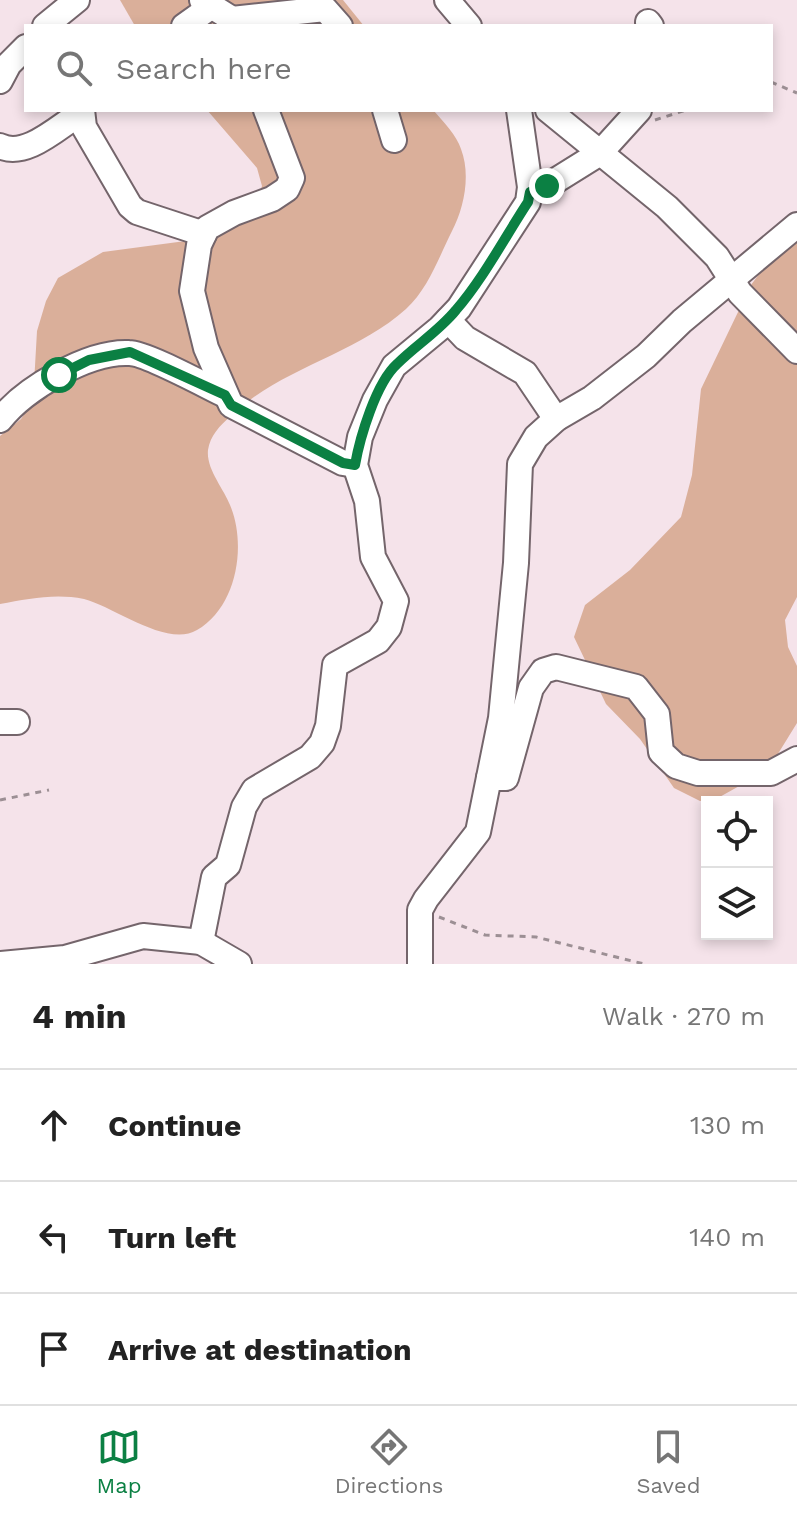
<!DOCTYPE html>
<html lang="en">
<head>
<meta charset="utf-8">
<style>
  :root { --surface:#fff; --page:#f2f2f2; --text:#222; --muted:#767676; --line:#e0e0e0; --accent:#0b8043 }
  body { margin:0; font-family:"Work Sans",sans-serif; background:var(--page); color:var(--text) }
  .controls { position:absolute; right:24px; bottom:24px; display:grid; overflow:hidden; border-radius:0px; box-shadow:0 4px 12px #0003 }
  .controls button { width:72px; height:72px; display:grid; place-items:center; padding:0; border:0; border-bottom:2px solid var(--line); background:var(--surface); color:var(--text); font:40px sans-serif }
  .stop { position:absolute; width:24px; height:24px; margin:-18px; border:6px solid #0b8043; border-radius:50%; background:#fff }
  .stop.end { background:#0b8043; border-color:#fff; box-shadow:0 2px 8px #0008 }
  .list { margin:0; padding:0; list-style:none }
  h2 { display:flex; justify-content:space-between; align-items:center; height:104px; margin:0; padding:0 32px; font-size:34px }
  h2 small { font-size:26px; font-weight:400; color:var(--muted) }
  .list li { display:grid; grid-template-columns:52px 1fr auto; gap:24px; align-items:center; box-sizing:border-box; height:112px; padding:0 32px; border-top:2px solid var(--line) }
  .list b { display:block; font-size:30px; white-space:nowrap }
  .list em { font-size:26px; font-style:normal; color:var(--muted) }
  .icon { flex:none; width:44px; height:44px; fill:none; stroke:currentColor; stroke-width:2; stroke-linecap:round; stroke-linejoin:round }
  .map { position:relative; flex:none; width:797px; height:964px; overflow:hidden }
  .search { position:absolute; background:var(--surface); box-shadow:0 4px 12px #0003; left:24px; right:24px; top:24px; height:88px; display:flex; align-items:center; gap:20px; box-sizing:border-box; padding:0 28px; border-radius:0px; color:var(--muted); font-size:30px }
  .sheet { height:440px; background:var(--surface) }
  nav { display:flex; justify-content:space-around; align-items:center; box-sizing:border-box; height:112px; border-top:2px solid var(--line); background:var(--surface); font-size:22px; color:var(--muted) }
  nav a { display:grid; justify-items:center; gap:4px }
  nav .on { color:var(--accent) }
  .map>svg:first-child { display:block }
</style>
</head>
<body>
<div class="map">
<svg width="797" height="964" viewBox="0 0 797 964">
  <rect width="100%" height="100%" fill="#f5e3ea"/>
  <!-- forest -->
  <g fill="#daaf9a">
    <polygon points="120,0 343,0 364,26 135,26"/>
    <path d="M207,110H433C443,121 457,136 461,149C471,175 464,208 452,231C439,257 428,289 406,309C355,355 280,368 231,416C220,425 210,436 208,450C206,469 224,489 230,505C247,545 237,607 197,630C167,648 115,607 84,599C55,593 28,599 0,604V436L21,419L33,401L37,331L46,301L58,278L103,252L193,240L254,209L262,186L257,168Z"/>
    <polygon points="797,222 797,597 785,620 788,647 797,666 797,723 768,770 716,799 700,801 674,788 640,739 606,704 574,637 585,605 630,570 681,517 692,475 701,389 751,285"/>
  </g>
  <g fill="none" stroke-linecap="round" stroke-linejoin="round">
    <!-- minor casing -->
    <g stroke="#74656b" stroke-width="28">
      <g id="minor">
        <polyline points="202,0 232,19 235,26"/>
        <polyline points="447,0 469,26"/>
        <polyline points="232,19 325,9 340,26"/>
        <polyline points="648,22 651,26"/>
        <polyline points="45,26 77,0"/>
        <polyline points="184,26 212,6"/>
        <polyline points="0,81 9,64 26,47"/>
        <polyline points="82,110 84,127 130,206 137,212 204,234"/>
        <polyline points="266,110 292,178 287,189 272,199 234,213 207,228 199,245 192,291 206,348 231,405 343,463 355,465"/>
        <polyline points="385,110 394,140"/>
        <polyline points="548,110 667,207 717,257 740,293 797,351"/>
        <path d="M0,146C26,159 59,126 81,113"/>
        <polyline points="530,192 547,186 600,153 639,110"/>
        <polyline points="448,320 465,338 525,373 556,419"/>
        <path d="M0,420C24,389 88,351 129,353C146,353 206,386 225,395"/>
        <polyline points="0,722 17,722"/>
        <polyline points="489,778 506,778 531,688 543,671 556,667 636,687 657,714 661,752 676,766 698,773 771,773 797,759"/>
        <polyline points="201,942 214,877 228,865 244,807 254,790 310,757 322,743 328,726 335,665 378,641 389,627 396,601 373,557 367,501 355,465 360,437 375,400 394,366 440,328 459,308 528,202 530,187 519,110"/>
        <polyline points="0,964 65,958 143,936 201,942 239,964"/>
        <polyline points="420,964 420,910 426,899 478,832 501,718 516,563 520,464 536,437 556,419 592,398 646,356 682,321 797,225"/>
      </g>
    </g>
    <!-- path -->
    <g stroke="#9c8f94" stroke-width="3" stroke-dasharray="6 6" stroke-linecap="butt">
      <polyline points="771,82 797,93"/>
      <polyline points="655,120 686,110"/>
      <polyline points="0,800 49,790"/>
      <polyline points="439,917 485,935 536,937 644,964"/>
    </g>
    <!-- minor -->
    <use href="#minor" stroke="#fff" stroke-width="24"/>
  </g>
  <g fill="none" stroke-linecap="round" stroke-linejoin="round">
    <!-- route -->
    <path stroke="#0b8043" stroke-width="10" d="M59,375L89,360L130,352L225,395L231,405L343,463L355,465C360,437 376,383 397,364C416,345 439,331 456,310C483,279 505,237 528,202L530,192L547,186"/>
  </g>
</svg>
<div class="controls">
<button><svg class="icon" aria-label="locate" viewBox="0 0 24 24"><circle cx="12" cy="12" r="6"/><path d="M12 2v4M12 18v4M2 12h4M18 12h4"/></svg></button>
<button><svg class="icon" aria-label="layers" viewBox="0 0 24 24"><path d="M12 4l9 5-9 5-9-5zM3 14l9 5 9-5"/></svg></button>
</div>
<div class="stop" style="left:59px;top:375px"></div>
<div class="stop end" style="left:547px;top:186px"></div>
<div class="search"><svg class="icon" aria-label="search" viewBox="0 0 24 24"><circle cx="10" cy="10" r="6"/><path d="M15 15l6 6"/></svg>Search here</div>
</div>
<section class="sheet">
<h2>4 min<small>Walk · 270 m</small></h2>
<ul class="list">
<li><svg class="icon" aria-label="ahead" viewBox="0 0 24 24"><path d="M12 20V5M6 11l6-6 6 6"/></svg><div><b>Continue</b></div><em>130 m</em></li>
<li><svg class="icon" aria-label="left" viewBox="0 0 24 24"><path d="M17 20v-9H6M10 6l-5 5 5 5"/></svg><div><b>Turn left</b></div><em>140 m</em></li>
<li><svg class="icon" aria-label="arrive" viewBox="0 0 24 24"><path d="M6 21V4h12l-3 4 3 4H6"/></svg><div><b>Arrive at destination</b></div></li>
</ul>
</section>
<nav>
<a class="on"><svg class="icon" aria-label="map" viewBox="0 0 24 24"><path d="M3 6l6-2 6 2 6-2v14l-6 2-6-2-6 2zM9 4v14M15 6v14"/></svg>Map</a>
<a><svg class="icon" aria-label="directions" viewBox="0 0 24 24"><path d="M12 3l9 9-9 9-9-9zM9 14v-3h6M13 9l2 2-2 2"/></svg>Directions</a>
<a><svg class="icon" aria-label="saved" viewBox="0 0 24 24"><path d="M7 4h10v16l-5-4-5 4z"/></svg>Saved</a>
</nav>
</body>
</html>
